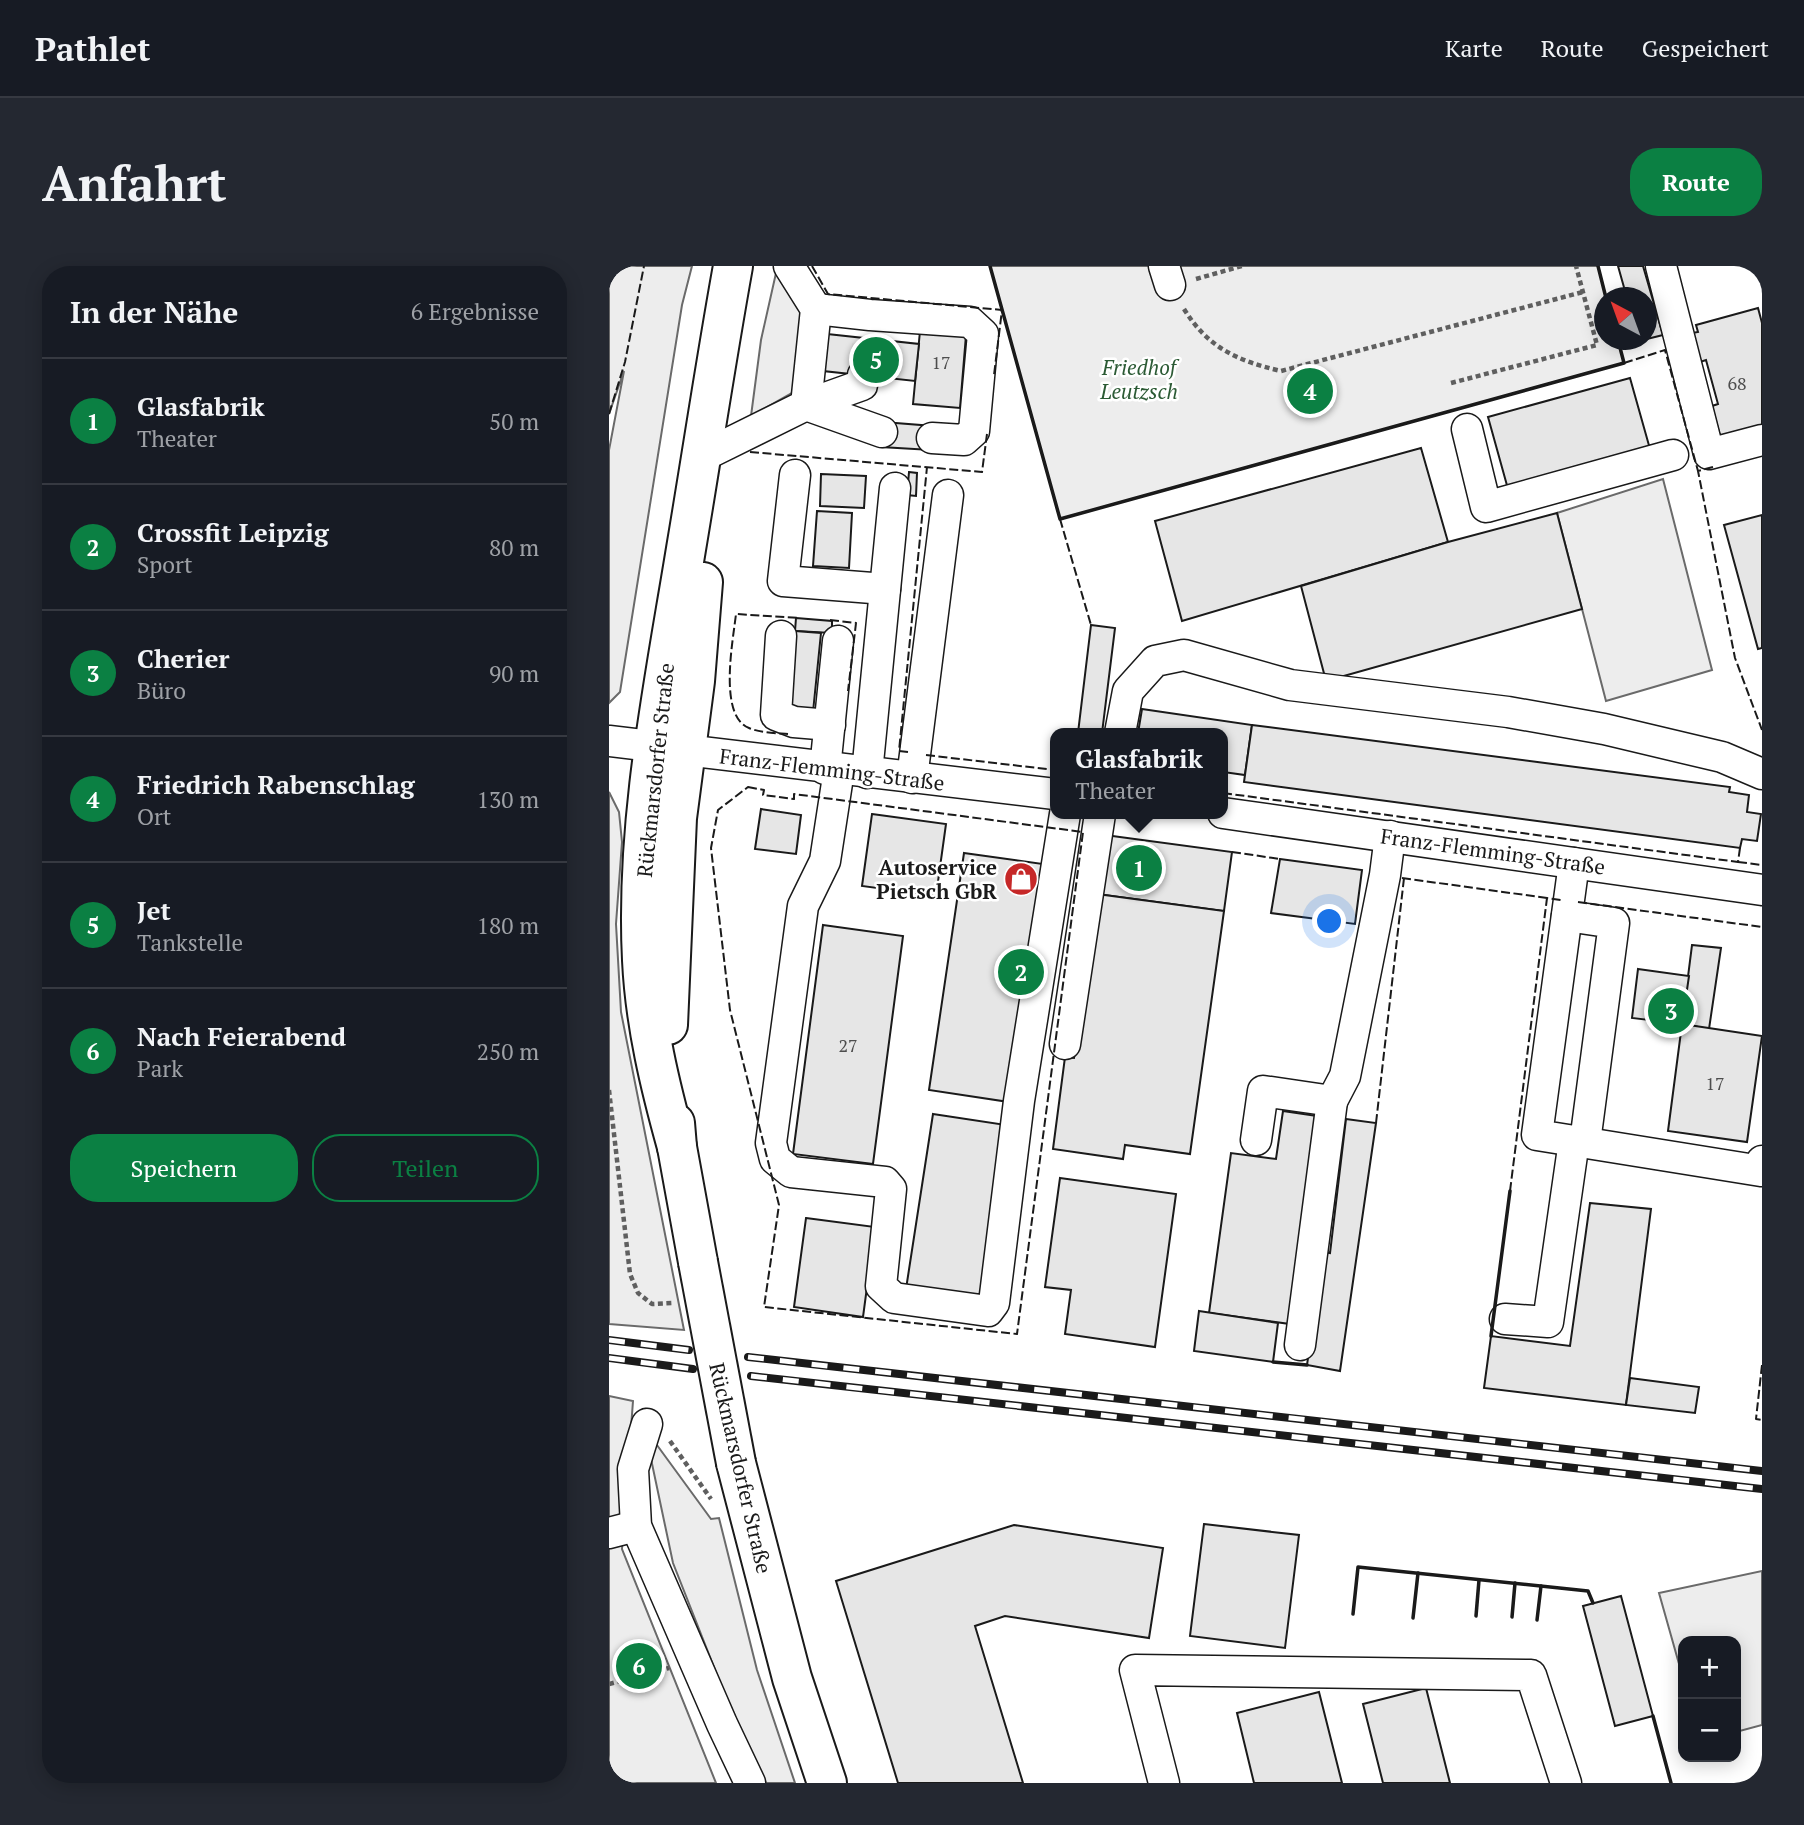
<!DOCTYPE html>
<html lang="de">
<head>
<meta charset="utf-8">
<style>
  :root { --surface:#171b24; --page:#242831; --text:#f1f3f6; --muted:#9ea1a6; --line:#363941; --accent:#0b8043 }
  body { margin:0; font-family:"PT Serif",serif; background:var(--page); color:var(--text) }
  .controls { position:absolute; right:21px; bottom:21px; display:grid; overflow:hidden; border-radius:14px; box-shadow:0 4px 18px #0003 }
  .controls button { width:63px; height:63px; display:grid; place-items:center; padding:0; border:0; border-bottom:2px solid var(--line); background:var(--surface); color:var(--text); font:35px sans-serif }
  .compass { position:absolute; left:985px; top:21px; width:63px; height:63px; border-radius:50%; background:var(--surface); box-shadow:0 4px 18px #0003; rotate:319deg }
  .you { position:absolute; left:721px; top:656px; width:24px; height:24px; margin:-18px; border:5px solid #fff; border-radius:50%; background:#1a73e8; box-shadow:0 0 0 10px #1a73e833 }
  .badge { display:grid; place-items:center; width:46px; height:46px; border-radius:50%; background:var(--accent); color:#fff; font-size:23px; font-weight:700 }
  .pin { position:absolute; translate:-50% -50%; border:4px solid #fff; box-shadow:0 2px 7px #0006 }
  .popup { position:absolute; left:441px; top:462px; width:178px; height:91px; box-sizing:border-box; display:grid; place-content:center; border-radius:14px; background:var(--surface); filter:drop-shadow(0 2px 5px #0005); font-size:23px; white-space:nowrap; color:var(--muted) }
  .popup b { font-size:26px; color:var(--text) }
  .popup::after { content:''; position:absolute; left:50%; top:100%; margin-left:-14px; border:14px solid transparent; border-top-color:var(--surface) }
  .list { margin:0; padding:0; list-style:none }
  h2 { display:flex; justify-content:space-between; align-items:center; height:91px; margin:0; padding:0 28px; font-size:30px }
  h2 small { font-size:23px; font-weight:400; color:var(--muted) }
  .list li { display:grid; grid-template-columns:46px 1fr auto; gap:21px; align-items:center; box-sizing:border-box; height:126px; padding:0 28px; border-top:2px solid var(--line) }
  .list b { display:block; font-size:26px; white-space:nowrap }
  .list p { margin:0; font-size:23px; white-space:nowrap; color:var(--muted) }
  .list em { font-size:23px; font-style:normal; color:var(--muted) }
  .actions { display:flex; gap:14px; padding:21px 28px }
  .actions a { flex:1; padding:16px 0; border:2px solid var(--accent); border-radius:28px; text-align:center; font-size:24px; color:var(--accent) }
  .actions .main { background:var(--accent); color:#fff }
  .map { position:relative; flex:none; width:1153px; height:1517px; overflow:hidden; border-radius:28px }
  header { display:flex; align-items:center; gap:42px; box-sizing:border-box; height:98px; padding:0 35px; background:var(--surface); border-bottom:2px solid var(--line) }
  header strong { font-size:33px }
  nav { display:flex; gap:38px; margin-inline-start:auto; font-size:24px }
  .intro { display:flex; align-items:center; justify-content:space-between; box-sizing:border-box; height:168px; padding:0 42px }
  h1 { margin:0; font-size:49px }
  .button { padding:18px 32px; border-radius:28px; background:var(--accent); color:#fff; font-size:24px; font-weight:700 }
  main { display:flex; gap:42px; padding:0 42px }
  aside { flex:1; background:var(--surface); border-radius:28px; box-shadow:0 4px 18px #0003 }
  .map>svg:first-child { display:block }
</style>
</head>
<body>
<header>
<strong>Pathlet</strong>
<nav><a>Karte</a><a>Route</a><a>Gespeichert</a></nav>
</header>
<div class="intro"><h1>Anfahrt</h1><a class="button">Route</a></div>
<main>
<aside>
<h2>In der Nähe<small>6 Ergebnisse</small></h2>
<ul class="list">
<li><span class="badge">1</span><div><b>Glasfabrik</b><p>Theater</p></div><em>50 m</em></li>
<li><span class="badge">2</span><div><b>Crossfit Leipzig</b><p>Sport</p></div><em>80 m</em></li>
<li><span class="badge">3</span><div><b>Cherier</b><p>Büro</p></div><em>90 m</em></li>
<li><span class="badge">4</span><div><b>Friedrich Rabenschlag</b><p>Ort</p></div><em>130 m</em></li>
<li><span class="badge">5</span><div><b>Jet</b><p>Tankstelle</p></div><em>180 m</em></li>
<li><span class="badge">6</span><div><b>Nach Feierabend</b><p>Park</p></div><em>250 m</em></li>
</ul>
<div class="actions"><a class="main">Speichern</a><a>Teilen</a></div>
</aside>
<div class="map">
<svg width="1153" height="1517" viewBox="0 0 1153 1517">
  <rect width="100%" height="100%" fill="#fff"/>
  <!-- built -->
  <g fill="#ededed" stroke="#6a6a6a" stroke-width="2">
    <polygon points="0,0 83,0 73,39 11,426 0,437 0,184 15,105 0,148"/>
    <polygon points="381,0 989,0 997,31 996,32 996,74 1009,74 1015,97 451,253"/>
    <polygon points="167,7 196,50 188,124 142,150 152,74"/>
    <polygon points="1054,213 1103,404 997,435 948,247"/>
    <polygon points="0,526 10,546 13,576 7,658 12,746 75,1064 0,1058"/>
    <polygon points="0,1130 24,1135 13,1283 107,1517 0,1517"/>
    <polygon points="45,1175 102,1253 110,1252 148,1404 186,1517 157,1517 116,1429 64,1297 42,1193"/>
    <polygon points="1153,1305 1153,1459 1127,1466 1127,1375 1074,1375 1074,1412 1050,1327"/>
  </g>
  <!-- building -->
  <g fill="#e6e6e6" stroke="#1a1a1a" stroke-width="2">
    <polygon points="1009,0 1034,0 1054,69 1038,73 1038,32 1018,32"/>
    <polygon points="1149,42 1153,57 1153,165 1111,170 1103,140 1109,138 1097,94 1091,96 1083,67 1089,66 1087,59"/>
    <polygon points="311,65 357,69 351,142 304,138"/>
    <polygon points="209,67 310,78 306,115 205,104"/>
    <polygon points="1021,112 1041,183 899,223 879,151"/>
    <polygon points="274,156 324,160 322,184 272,181"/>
    <polygon points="812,182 839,276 573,355 546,255"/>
    <polygon points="300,206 308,207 307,230 298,229"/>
    <polygon points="212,208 257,210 255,242 211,240"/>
    <polygon points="208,245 243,247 240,302 204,300"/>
    <polygon points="948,247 973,343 717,415 692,320 839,276"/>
    <polygon points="1153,249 1153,382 1149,383 1115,259"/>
    <polygon points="187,352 223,355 223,367 186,365"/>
    <polygon points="482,359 506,362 493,467 469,467"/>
    <polygon points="186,365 212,367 204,446 180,443"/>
    <polygon points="533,443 643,459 636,509 614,506 614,467 529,467"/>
    <polygon points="643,459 1121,521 1120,526 1140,529 1138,546 1152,548 1148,575 1133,573 1131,582 635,516"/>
    <polygon points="152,543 192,549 187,588 146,583"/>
    <polygon points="263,548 337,558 327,630 253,620"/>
    <polygon points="496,569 623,586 615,645 488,628"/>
    <polygon points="355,587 434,598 400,836 320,824"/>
    <polygon points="671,593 753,604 746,658 662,647"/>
    <polygon points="488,628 615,645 581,888 516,879 514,893 444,883 456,791 465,792"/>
    <polygon points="214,659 294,670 264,898 184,888"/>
    <polygon points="1083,679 1112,682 1100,763 1073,758"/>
    <polygon points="1029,703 1080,710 1073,758 1023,752"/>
    <polygon points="1073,758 1153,770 1138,876 1059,865"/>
    <polygon points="674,845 708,850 681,1058 600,1047 622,887 667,893"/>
    <polygon points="324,848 397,859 371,1034 297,1023"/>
    <polygon points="737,853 767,857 731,1105 698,1099 714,986 721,987"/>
    <polygon points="451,912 567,928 546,1081 456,1068 462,1024 436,1021"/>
    <polygon points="981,937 1042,943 1017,1139 875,1122 882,1070 961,1080"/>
    <polygon points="197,952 266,961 254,1051 185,1041"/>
    <polygon points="590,1045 669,1057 664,1096 585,1085"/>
    <polygon points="1021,1112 1090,1121 1086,1147 1017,1139"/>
    <polygon points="595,1258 690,1269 676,1382 581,1370"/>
    <polygon points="405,1259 554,1282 540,1372 396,1350 366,1360 414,1517 289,1517 227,1315"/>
    <polygon points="1012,1330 1044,1450 1006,1460 974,1340"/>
    <polygon points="817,1422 841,1517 774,1517 754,1438"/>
    <polygon points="710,1426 733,1517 645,1517 628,1447"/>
  </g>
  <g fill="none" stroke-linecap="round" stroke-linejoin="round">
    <!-- minor-tunnel -->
    <polyline stroke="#ddd" stroke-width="30" stroke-dasharray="30 15" stroke-linecap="butt" points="254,109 259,72"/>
    <!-- minor casing -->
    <g stroke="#1a1a1a" stroke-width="33">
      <g id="minor">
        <polyline points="555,0 561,19"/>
        <polyline points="1052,0 1100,188 1153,174"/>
        <polyline points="207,43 261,49 361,56 374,68 365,165 355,174 323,172"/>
        <polyline points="254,109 253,119 197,139 273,166"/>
        <polyline points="858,163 877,241 1064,189"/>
        <polyline points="104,185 197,139 207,43 180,0"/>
        <polyline points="186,209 174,315 276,323"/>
        <polyline points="172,370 167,449 185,456 221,459"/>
        <polyline points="511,467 519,425 546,395 575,389 681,419 899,446 995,463 1113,491 1153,508"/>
        <polyline points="0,475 446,528"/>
        <polyline points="216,503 229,375"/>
        <polyline points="230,504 216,595 194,640 162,877 166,893 182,906 276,916 282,923 272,1020 285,1032 379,1045 385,1037 410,835 456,548"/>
        <polyline points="258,507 286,222"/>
        <polyline points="303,512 339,229"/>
        <polyline points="614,547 1153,624"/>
        <polyline points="965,597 928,869 1152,905 1153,895"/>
        <polyline points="958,650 1005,657 976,876"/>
        <polyline points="456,778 491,548"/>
        <polyline points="647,874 654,825 723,835 736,810 776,609 781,570"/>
        <polyline points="896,1053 939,1056 965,875"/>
        <polyline points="691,1079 723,835"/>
        <polyline points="38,1158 24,1203 27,1260 113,1458 141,1517"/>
        <polyline points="0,1267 27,1260"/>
        <polyline points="555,1517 526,1404 922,1409 957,1517"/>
      </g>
    </g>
    <!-- major casing -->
    <g stroke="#1a1a1a" stroke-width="42">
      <g id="major">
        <polyline points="59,759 68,552 86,415 94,316"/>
        <polyline points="66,857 68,881 89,996"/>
        <path d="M68,881C51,820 36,758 33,694C26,556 55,418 77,283C93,188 107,94 124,0"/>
        <polyline points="127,1197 183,1412 218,1517"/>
      </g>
    </g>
    <!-- path -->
    <g stroke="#5f5f5f" stroke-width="4.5" stroke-dasharray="5 3.5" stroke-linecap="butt">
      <polyline points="587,13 633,0"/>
      <path d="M575,43C599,82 629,95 672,105L974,26"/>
      <polyline points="842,117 988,79 967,0"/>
      <polyline points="0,824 21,1008 29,1027 43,1038 63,1037"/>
      <polyline points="61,1175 102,1233"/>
      <polyline points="0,1418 60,1402"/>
    </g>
    <!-- minor -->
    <use href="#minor" stroke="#fff" stroke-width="30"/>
    <!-- major -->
    <use href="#major" stroke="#fff" stroke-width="38"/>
    <!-- rail casing -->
    <g stroke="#1a1a1a" stroke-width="8">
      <g id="rail">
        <polyline points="0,1074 80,1084"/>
        <polyline points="139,1091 1153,1205"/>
        <polyline points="0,1092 84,1103"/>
        <polyline points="142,1110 1153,1223"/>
      </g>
    </g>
    <!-- rail -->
    <use href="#rail" stroke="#fff" stroke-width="5" stroke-dasharray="16" stroke-linecap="butt"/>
    <!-- major-bridge casing -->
    <g stroke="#1a1a1a" stroke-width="42" stroke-linecap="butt">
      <polyline id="major-bridge" points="89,996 127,1197"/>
    </g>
    <!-- major-bridge -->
    <use href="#major-bridge" stroke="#fff" stroke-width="38"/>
    <!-- fence -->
    <g stroke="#1a1a1a" stroke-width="2" stroke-dasharray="9 3.5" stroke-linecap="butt">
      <polyline points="203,0 219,28 393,44 385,109"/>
      <polyline points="1015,97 1056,84 1089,205"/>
      <polyline points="0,148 16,96 35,0"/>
      <polyline points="141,186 373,206 378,168"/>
      <polyline points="1104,201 1089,205 1126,392 1153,464"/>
      <polyline points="451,253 482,359"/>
      <polyline points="221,354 247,357 239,425"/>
      <path d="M179,468C167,467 152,467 140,462C109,450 124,375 127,348L190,352"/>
      <polyline points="299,486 290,485 318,201"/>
      <polyline points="317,489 446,504"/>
      <polygon points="139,521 155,524 154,529 185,533 185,528 474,566 408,1068 155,1041 170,939 121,744 102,582 109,544"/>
      <polyline points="614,527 1129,596 1131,582"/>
      <polyline points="623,586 671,593"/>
      <polyline points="1129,596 1153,599"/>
      <polyline points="793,612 938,632"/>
      <polyline points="969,636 1153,661"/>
      <polyline points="767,857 795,612"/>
      <polyline points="901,925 938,632 952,634"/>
      <polyline points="1153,1099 1147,1153 1153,1154"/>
    </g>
    <!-- wall -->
    <g stroke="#1a1a1a" stroke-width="3.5">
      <polyline points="381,0 451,253 1015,97 1009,74"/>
      <polyline points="989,0 997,32"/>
      <polyline points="882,1070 901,925"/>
      <polyline points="664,1096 698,1099"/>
      <polyline points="744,1348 749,1301 979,1325 984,1337"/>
      <polyline points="867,1350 870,1314"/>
      <polyline points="903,1351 906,1317"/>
      <polyline points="804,1352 809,1307"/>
      <polyline points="928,1354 932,1320"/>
      <polyline points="1044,1450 1062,1517"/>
    </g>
  </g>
  <!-- icons -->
  <defs>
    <g id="shop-disc" transform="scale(1.75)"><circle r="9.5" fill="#c62828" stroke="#fff"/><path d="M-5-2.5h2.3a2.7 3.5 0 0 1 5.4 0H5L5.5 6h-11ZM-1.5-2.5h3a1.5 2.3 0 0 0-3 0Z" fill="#fff"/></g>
  </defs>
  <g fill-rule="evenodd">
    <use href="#shop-disc" x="412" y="613"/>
  </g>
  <g text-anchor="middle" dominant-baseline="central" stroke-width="5" stroke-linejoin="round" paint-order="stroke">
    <!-- number labels -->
    <g font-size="18" fill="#4d4d4d">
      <text x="332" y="96">17</text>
      <text x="1128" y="117">68</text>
      <text x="239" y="779">27</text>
      <text x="1106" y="817">17</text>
    </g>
    <!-- park labels -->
    <g font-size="21" font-style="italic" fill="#2b5a34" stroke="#fff">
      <text x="530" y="101">Friedhof<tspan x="530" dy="24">Leutzsch</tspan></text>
    </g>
    <!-- street labels -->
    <g font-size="21" fill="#1a1a1a" stroke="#fff">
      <text transform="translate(223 503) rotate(7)">Franz-Flemming-Straße</text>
      <text transform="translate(46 504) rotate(-84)">Rückmarsdorfer Straße</text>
      <text transform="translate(884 585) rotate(8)">Franz-Flemming-Straße</text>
      <text transform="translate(132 1202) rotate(77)">Rückmarsdorfer Straße</text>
    </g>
    <!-- poi labels -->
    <g font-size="21" font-weight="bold" fill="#1a1a1a" stroke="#fff" text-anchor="end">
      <text x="388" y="601">Autoservice<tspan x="388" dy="24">Pietsch GbR</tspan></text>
    </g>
  </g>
</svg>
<div class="controls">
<button>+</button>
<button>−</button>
</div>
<svg class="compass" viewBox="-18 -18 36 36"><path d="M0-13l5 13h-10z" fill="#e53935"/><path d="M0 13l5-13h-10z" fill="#9ea1a6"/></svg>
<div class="you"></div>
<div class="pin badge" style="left:530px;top:602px">1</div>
<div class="popup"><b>Glasfabrik</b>Theater</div>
<div class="pin badge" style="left:412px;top:706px">2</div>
<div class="pin badge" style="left:1062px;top:745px">3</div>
<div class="pin badge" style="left:701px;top:125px">4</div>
<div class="pin badge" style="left:267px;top:94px">5</div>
<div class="pin badge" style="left:30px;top:1400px">6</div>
</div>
</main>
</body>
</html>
